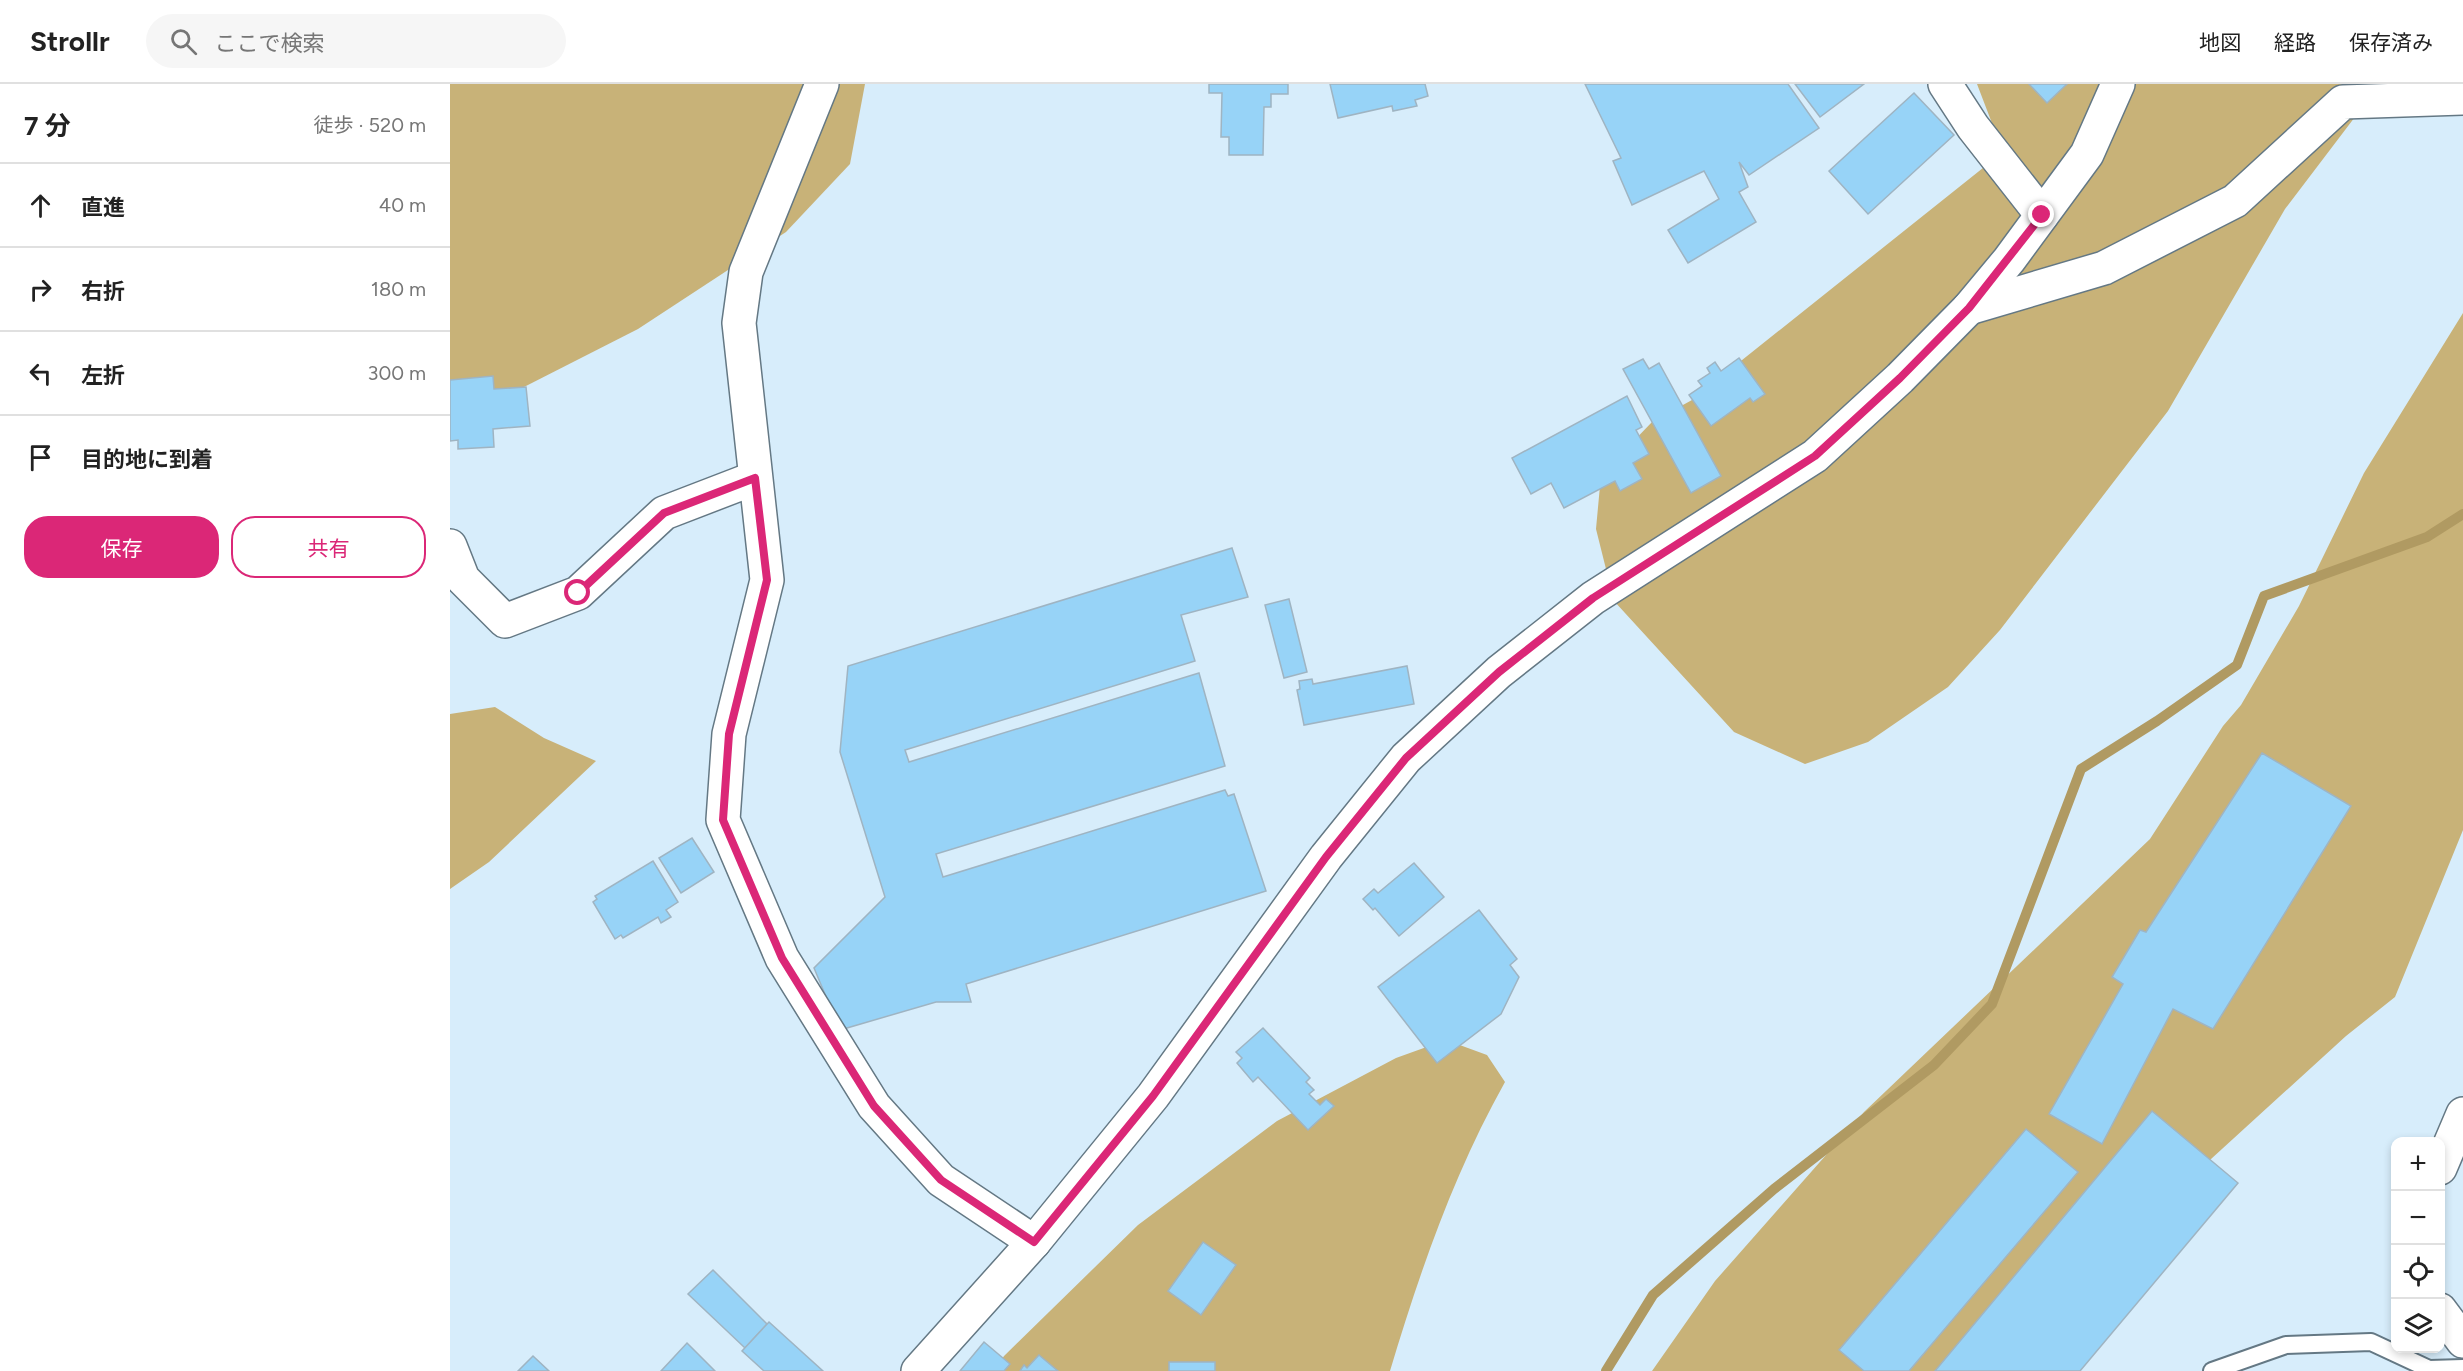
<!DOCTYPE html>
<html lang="ja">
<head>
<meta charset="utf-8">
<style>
  :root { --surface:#fff; --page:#f6f6f6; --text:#222; --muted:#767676; --line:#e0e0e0; --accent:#db2777 }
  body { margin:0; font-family:Figtree,"Noto Sans JP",sans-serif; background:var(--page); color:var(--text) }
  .controls { position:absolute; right:18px; bottom:18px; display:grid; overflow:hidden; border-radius:12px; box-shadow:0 3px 9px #0003 }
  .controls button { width:54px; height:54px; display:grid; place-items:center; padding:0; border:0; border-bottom:2px solid var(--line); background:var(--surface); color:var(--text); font:30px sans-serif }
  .stop { position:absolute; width:18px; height:18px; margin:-14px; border:4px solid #db2777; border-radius:50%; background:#fff }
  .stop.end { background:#db2777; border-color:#fff; box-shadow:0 2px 6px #0008 }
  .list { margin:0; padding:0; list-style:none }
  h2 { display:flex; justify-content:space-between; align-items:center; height:78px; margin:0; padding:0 24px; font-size:26px }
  h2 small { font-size:20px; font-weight:400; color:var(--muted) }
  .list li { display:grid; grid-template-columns:39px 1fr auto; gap:18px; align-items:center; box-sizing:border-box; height:84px; padding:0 24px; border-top:2px solid var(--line) }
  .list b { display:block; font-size:22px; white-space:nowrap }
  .list em { font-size:20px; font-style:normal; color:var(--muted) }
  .actions { display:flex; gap:12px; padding:18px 24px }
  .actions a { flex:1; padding:14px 0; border:2px solid var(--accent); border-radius:24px; text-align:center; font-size:21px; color:var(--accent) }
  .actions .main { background:var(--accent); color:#fff }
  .icon { flex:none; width:33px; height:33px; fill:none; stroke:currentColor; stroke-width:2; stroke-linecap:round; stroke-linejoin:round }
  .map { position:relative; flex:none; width:2013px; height:1287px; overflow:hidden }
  header { display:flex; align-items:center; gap:36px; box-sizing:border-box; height:84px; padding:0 30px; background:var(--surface); border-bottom:2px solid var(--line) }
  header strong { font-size:28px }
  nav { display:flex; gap:33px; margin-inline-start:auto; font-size:21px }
  .search { width:420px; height:54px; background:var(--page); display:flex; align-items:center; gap:15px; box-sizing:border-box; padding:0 21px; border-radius:33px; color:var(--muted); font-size:22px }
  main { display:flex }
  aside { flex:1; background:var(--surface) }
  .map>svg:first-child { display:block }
</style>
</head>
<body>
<header>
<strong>Strollr</strong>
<div class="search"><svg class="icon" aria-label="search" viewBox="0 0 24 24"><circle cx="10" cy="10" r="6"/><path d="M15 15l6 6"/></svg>ここで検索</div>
<nav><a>地図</a><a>経路</a><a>保存済み</a></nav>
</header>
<main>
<aside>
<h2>7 分<small>徒歩 · 520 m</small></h2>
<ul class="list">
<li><svg class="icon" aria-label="ahead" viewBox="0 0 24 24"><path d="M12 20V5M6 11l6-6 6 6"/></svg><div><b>直進</b></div><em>40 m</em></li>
<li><svg class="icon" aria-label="right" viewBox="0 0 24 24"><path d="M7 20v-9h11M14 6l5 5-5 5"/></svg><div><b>右折</b></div><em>180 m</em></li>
<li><svg class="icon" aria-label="left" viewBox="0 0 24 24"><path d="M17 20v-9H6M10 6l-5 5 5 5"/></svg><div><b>左折</b></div><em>300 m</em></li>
<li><svg class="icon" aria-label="arrive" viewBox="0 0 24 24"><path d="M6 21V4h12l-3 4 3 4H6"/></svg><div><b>目的地に到着</b></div></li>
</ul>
<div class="actions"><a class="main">保存</a><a>共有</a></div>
</aside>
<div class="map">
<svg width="2013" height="1287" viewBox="0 0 2013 1287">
  <rect width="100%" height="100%" fill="#d7edfb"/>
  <!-- forest -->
  <g fill="#c8b278">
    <polygon points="0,0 415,0 400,80 336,148 188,245 74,303 0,323"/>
    <polygon points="1527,0 1930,0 1835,125 1718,327 1550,546 1498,603 1418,658 1355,680 1284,648 1164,517 1146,445 1151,391 1202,338 1242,316 1553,68"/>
    <polygon points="2013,229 2013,746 1945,913 1896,952 1715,1117 1552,1287 1202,1287 1265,1197 1414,1028 1700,755 1773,642 1791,621 1849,522 1914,389"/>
    <polygon points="45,623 94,654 146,677 39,778 0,805 0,630"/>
    <path d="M996,956L1037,971L1055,998C1004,1089 970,1187 940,1287H544L554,1272L688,1141L827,1037L946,974Z"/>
  </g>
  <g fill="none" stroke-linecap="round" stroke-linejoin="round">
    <!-- stream -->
    <polyline stroke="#b09a62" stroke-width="10" points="1156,1287 1203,1211 1324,1105 1484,981 1542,920 1631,685 1707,637 1787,581 1814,512 1977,453 2013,430"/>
  </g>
  <!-- building -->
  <g fill="#97d3f7" stroke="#9fb4c2" stroke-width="1.5">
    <polygon points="759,0 838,0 838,10 821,10 821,23 814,23 813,71 779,71 779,53 771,53 772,9 759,9"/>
    <polygon points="880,0 975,0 978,12 965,16 967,22 943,27 942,22 888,34"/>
    <polygon points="1135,0 1338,0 1369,44 1299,91 1289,78 1298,103 1289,108 1306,138 1238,179 1218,146 1269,115 1254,87 1182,121 1163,77 1171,74"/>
    <polygon points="1345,0 1414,0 1370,33"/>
    <polygon points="1579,0 1617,0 1597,19"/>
    <polygon points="1464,9 1504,51 1418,130 1379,87"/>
    <polygon points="1289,274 1315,310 1303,318 1300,314 1261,342 1239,311 1252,302 1248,297 1260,289 1257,284 1265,278 1271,287"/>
    <polygon points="1193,275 1199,285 1209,279 1271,392 1241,409 1173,285"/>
    <polygon points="43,292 44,305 76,303 80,342 43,345 44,363 8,365 8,356 0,357 0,296"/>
    <polygon points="1177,312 1192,343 1186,346 1199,370 1183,379 1192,395 1170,407 1165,397 1114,424 1101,399 1081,410 1062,374"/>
    <polygon points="782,464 798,513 731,531 745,577 455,666 459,678 749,589 775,682 486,770 493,793 775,706 778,712 784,710 816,807 516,900 521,918 486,918 390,946 364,884 435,813 390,668 398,582"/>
    <polygon points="839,515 857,588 834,594 815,521"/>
    <polygon points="957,582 964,620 854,641 847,606 850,605 849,597 862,595 863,600"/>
    <polygon points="1812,669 1901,722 1763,945 1723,925 1652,1060 1599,1030 1673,900 1662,893 1690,846 1696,848"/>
    <polygon points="242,754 264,788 231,809 209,774"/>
    <polygon points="203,777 228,818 216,826 221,833 211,839 208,833 173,854 171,851 165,855 143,818 147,815 145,812"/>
    <polygon points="964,779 994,813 949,852 925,824 923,826 913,815 924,805 928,809"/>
    <polygon points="1029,826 1067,875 1060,881 1069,893 1051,930 987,979 928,903"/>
    <polygon points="813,944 860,994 856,998 864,1006 859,1010 870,1021 876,1015 884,1022 858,1046 808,993 803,998 787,979 792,974 786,968"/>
    <polygon points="1702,1027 1788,1099 1630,1287 1485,1287"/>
    <polygon points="1576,1045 1628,1088 1459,1287 1414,1287 1389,1266"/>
    <polygon points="753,1158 786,1181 751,1231 718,1207"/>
    <polygon points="263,1186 317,1240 295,1264 238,1210"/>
    <polygon points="319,1238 373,1287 314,1287 292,1267"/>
    <polygon points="534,1258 560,1280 554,1287 510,1287"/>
    <polygon points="237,1259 265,1287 211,1287"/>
    <polygon points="589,1271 608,1287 570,1287 574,1281 577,1284"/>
    <polygon points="83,1272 99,1287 68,1287"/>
    <rect x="719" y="1278" width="46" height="9"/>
  </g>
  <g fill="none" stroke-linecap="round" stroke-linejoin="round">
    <!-- service casing -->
    <g stroke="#647884" stroke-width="20">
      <polyline id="service" points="1762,1287 1836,1261 1921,1258 1979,1285 2013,1284"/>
    </g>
    <!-- minor casing -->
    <g stroke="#647884" stroke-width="36">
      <g id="minor">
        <polyline points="372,0 296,188 289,239 317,496 279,650 273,736 332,874 424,1022 491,1096 584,1158"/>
        <polyline points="1495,0 1523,43 1592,131"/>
        <polyline points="1519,224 1654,184 1785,117 1893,18 2013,14"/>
        <polyline points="0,462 13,495 55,537 128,509 214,429 305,394"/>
        <polyline points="1990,1084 2013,1030"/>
        <polyline points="1990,1226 2013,1257"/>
      </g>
    </g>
    <!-- tertiary casing -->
    <g stroke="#647884" stroke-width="36">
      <polyline id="tertiary" points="468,1287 584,1158 703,1012 876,773 956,674 1049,588 1143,514 1365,372 1450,294 1519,224 1559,176 1637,70 1668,0"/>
    </g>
    <!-- service -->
    <use href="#service" stroke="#fff" stroke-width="16"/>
    <!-- minor -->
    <use href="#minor" stroke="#fff" stroke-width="33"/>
    <!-- tertiary -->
    <use href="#tertiary" stroke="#fff" stroke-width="33"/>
  </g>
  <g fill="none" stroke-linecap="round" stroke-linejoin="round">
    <!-- route -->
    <polyline stroke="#db2777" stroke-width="8" points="128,509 214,429 305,394 317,496 279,650 273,736 332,874 424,1022 491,1096 584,1158 703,1012 876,773 956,674 1049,588 1143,514 1365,372 1450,294 1519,224 1592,131"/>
  </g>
</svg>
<div class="controls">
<button>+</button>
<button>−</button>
<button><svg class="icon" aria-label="locate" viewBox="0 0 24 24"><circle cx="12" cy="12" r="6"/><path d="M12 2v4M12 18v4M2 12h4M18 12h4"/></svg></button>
<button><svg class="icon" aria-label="layers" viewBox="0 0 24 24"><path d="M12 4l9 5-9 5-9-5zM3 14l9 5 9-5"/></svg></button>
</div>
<div class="stop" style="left:128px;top:509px"></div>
<div class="stop end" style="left:1592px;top:131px"></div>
</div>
</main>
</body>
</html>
